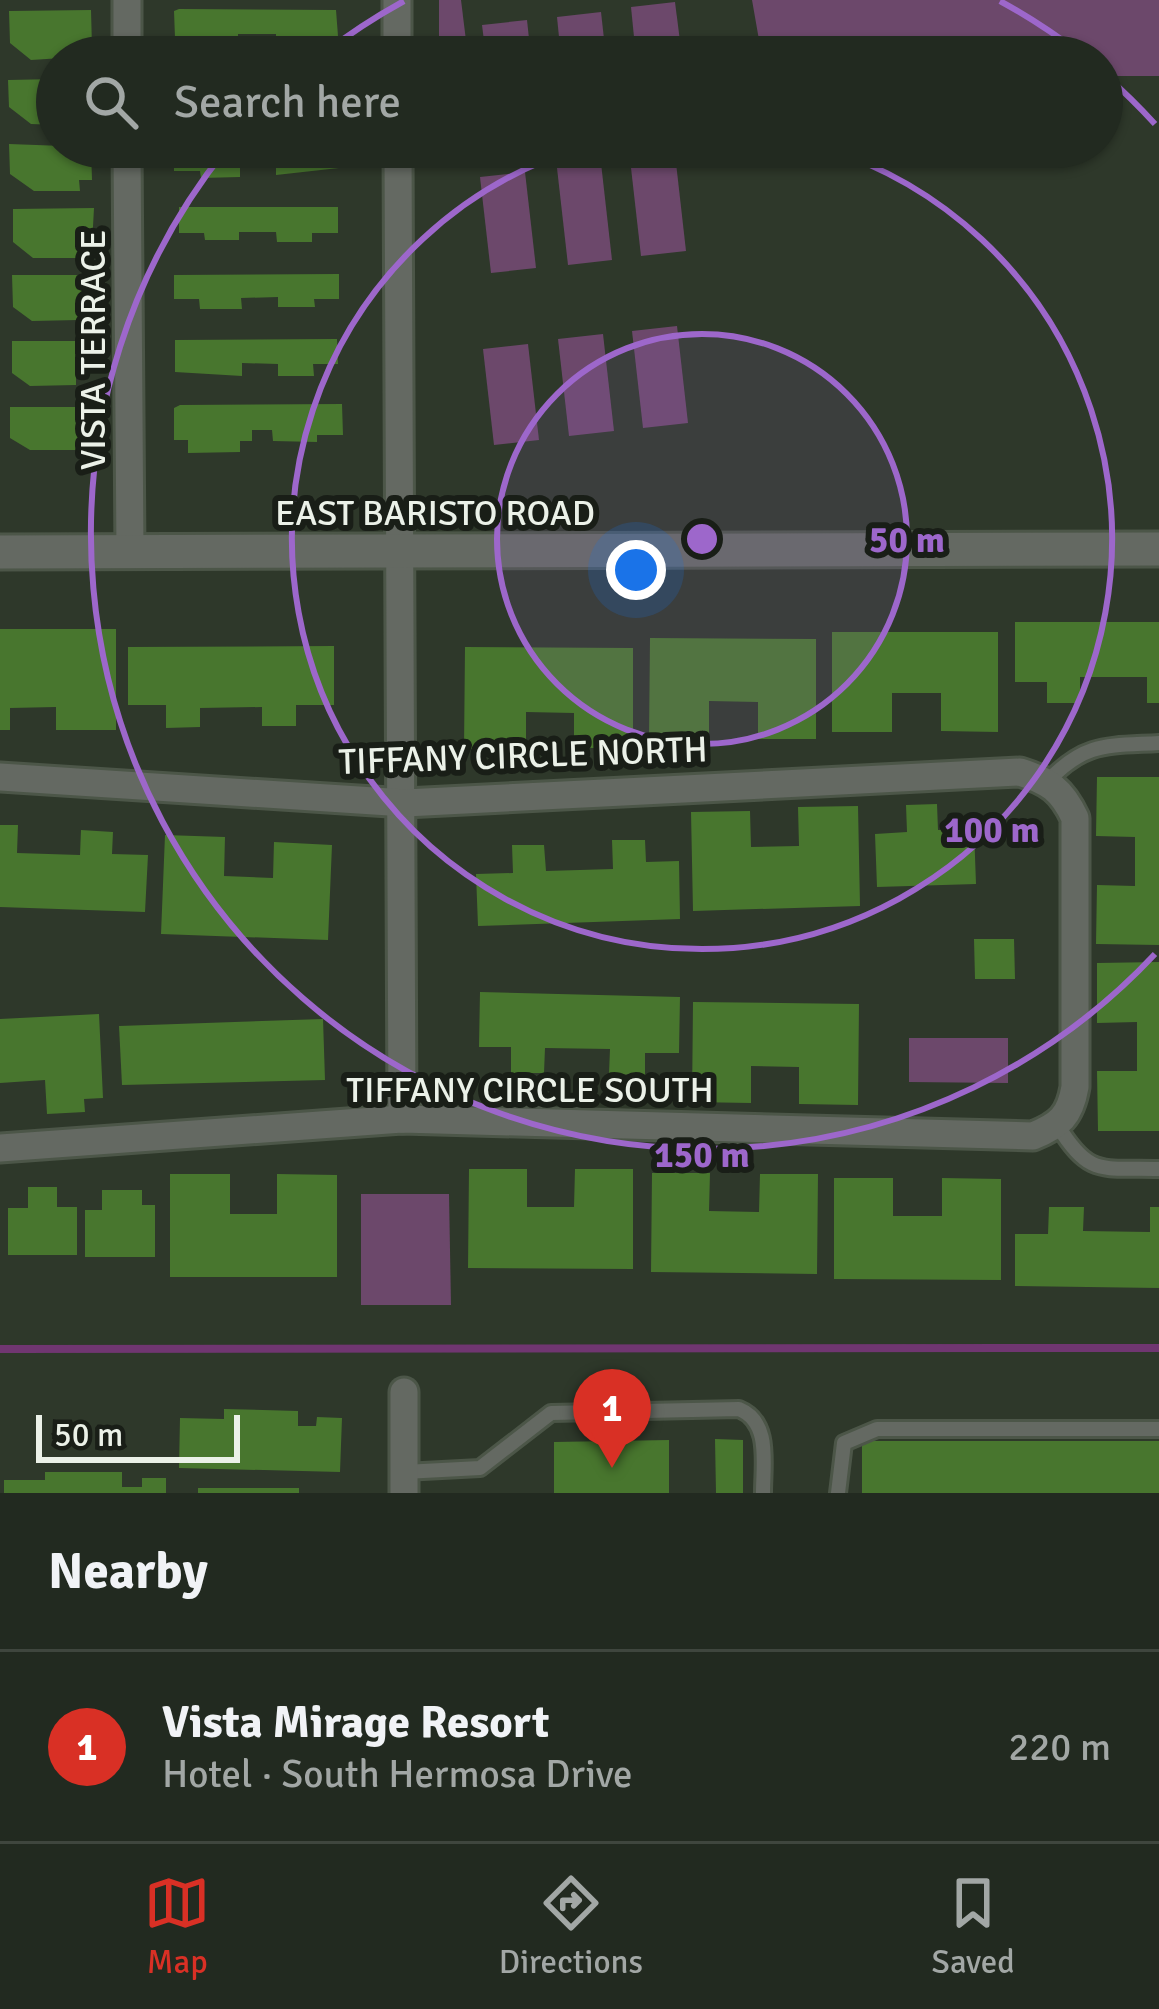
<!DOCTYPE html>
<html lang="en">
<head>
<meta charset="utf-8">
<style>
  :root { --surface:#222a20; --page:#2a3229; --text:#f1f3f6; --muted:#a2a7a5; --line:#3f463e; --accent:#d93025 }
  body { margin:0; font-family:Signika,sans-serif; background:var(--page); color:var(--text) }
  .scale { position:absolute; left:36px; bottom:30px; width:204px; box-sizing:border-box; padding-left:12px; border:6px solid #ebf1e8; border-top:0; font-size:33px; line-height:42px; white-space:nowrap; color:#ebf1e8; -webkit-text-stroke:9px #191e17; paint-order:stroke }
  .you { position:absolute; left:636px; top:570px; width:42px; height:42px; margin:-30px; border:9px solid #fff; border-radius:50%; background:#1a73e8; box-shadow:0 0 0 18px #1a73e833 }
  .badge { display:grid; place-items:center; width:78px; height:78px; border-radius:50%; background:var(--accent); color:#fff; font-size:39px; font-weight:700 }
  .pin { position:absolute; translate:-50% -99px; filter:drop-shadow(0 3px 6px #0008) }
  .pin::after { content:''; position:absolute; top:63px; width:42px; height:36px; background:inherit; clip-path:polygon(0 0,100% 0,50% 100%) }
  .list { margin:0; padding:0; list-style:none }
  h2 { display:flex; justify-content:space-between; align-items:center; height:156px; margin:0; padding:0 48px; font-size:51px }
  h2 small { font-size:39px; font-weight:400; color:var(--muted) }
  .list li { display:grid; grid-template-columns:78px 1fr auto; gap:36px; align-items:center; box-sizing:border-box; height:192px; padding:0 48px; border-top:3px solid var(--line) }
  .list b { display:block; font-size:45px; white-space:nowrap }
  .list p { margin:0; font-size:39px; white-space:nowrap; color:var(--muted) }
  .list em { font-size:39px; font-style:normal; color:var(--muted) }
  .icon { flex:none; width:66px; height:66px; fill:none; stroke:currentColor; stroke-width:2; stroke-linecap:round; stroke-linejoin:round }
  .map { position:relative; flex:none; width:1159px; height:1493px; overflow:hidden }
  .search { position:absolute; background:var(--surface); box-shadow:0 3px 9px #0004; left:36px; right:36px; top:36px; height:132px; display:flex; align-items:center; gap:30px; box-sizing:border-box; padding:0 42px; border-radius:66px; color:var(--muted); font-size:45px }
  .sheet { height:348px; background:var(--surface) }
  nav { display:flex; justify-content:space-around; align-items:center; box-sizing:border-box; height:168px; border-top:3px solid var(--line); background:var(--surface); font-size:33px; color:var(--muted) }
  nav a { display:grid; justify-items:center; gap:6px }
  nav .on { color:var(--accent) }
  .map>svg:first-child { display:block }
</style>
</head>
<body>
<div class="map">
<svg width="1159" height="1493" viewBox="0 0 1159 1493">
  <rect width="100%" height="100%" fill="#2e382a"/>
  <!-- green -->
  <g fill="#6c486b">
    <polygon points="439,0 461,0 468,57 439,57"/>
    <polygon points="752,0 1159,0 1159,76 1102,76 1102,57 762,57"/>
    <polygon points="675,2 682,57 636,57 631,7"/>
    <polygon points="601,12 606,57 561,57 557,17"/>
    <polygon points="527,20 531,57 486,57 482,25"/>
    <polygon points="675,154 686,251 641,256 630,159"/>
    <polygon points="601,163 612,260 568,265 557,168"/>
    <polygon points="525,172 536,268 491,273 480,177"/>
    <polygon points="677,326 688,423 643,428 632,331"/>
    <polygon points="603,334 614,431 569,436 558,339"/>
    <polygon points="528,344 539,440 494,445 483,349"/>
    <polygon points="909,1038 1008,1038 1008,1083 909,1082"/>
    <polygon points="361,1194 449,1194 451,1305 361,1305"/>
  </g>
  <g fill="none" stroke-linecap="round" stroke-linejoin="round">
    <!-- stream -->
    <polyline stroke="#703671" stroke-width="8" points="0,1349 1159,1348"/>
  </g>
  <!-- building -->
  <g fill="#48762e">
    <polygon points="91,10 92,47 76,48 78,57 31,60 10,43 9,11"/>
    <polygon points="336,10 338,36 313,36 314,46 276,47 276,34 238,34 238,45 175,38 174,11 179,9"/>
    <polygon points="57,79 57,125 31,124 9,107 8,80"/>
    <polygon points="9,144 91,147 92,180 79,180 80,191 34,191 10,174"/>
    <polygon points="174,147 338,147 339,168 276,175 276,166 240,165 240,177 201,178 200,171 174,171"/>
    <polygon points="179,207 338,207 338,233 312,233 312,242 277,242 276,232 239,232 239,240 205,240 204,233 179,233"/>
    <polygon points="94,208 92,245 78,245 79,258 33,258 13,242 13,209"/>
    <polygon points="339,274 339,299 314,299 315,307 278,307 278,297 241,298 242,309 200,309 199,299 174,299 174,275"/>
    <polygon points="12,275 95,275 98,299 90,298 91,311 78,311 78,320 32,321 13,307"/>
    <polygon points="337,339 338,364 313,364 314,376 278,376 278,364 242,363 242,376 175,372 175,340"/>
    <polygon points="12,341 91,341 93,364 88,364 88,376 76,376 76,385 30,386 12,373"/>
    <polygon points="342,404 343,435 317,435 317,442 273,441 272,430 252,430 252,441 240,441 240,452 188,453 188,440 174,440 174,408 180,405"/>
    <polygon points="10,407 94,407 95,430 87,430 89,441 78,441 78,450 30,450 10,438"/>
    <polygon points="1015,622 1159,622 1159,703 1147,703 1147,677 1080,677 1080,703 1047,703 1047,682 1015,682"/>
    <polygon points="0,629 116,629 116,730 56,730 56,707 10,708 10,730 0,730"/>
    <polygon points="832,632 998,632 998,732 941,731 941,693 892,693 892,732 832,732"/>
    <polygon points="650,638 816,639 816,739 758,739 758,702 709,701 709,741 649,740"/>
    <polygon points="334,646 334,705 296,705 296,726 262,726 262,707 200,708 200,727 166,728 166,705 128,705 128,647"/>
    <polygon points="465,647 633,648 633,748 574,748 574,713 526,712 526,750 464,749"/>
    <polygon points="1097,777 1159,777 1159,945 1096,944 1097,885 1135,886 1135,837 1096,836"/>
    <polygon points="937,804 938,830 974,829 976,884 877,887 875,834 907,832 906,805"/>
    <polygon points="858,806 860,906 693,911 691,812 750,811 751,847 799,846 798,807"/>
    <polygon points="0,825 18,825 17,853 80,855 81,830 113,832 112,854 148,855 145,912 0,907"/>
    <polygon points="165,835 225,837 224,876 273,878 274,842 332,845 328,940 161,934"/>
    <polygon points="612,840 645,840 646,862 679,861 680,919 478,926 476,874 513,873 512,845 544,845 546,871 613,869"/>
    <polygon points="974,939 1014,939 1015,979 975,979"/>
    <polygon points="1159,962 1159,1131 1098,1131 1097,1071 1137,1071 1137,1022 1097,1023 1097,963"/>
    <polygon points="480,992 680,997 679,1053 645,1053 645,1075 609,1074 610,1049 545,1048 544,1073 511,1073 511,1047 479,1047"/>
    <polygon points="693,1002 859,1004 858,1105 799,1104 799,1067 751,1066 751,1103 692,1102"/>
    <polygon points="99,1014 103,1098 84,1099 85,1112 47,1114 45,1080 0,1083 0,1019"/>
    <polygon points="323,1019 325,1080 122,1085 119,1026"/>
    <polygon points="469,1169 527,1169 527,1207 574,1207 575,1169 633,1169 633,1269 468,1268"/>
    <polygon points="652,1173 710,1173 709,1211 759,1212 760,1174 818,1174 817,1274 651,1272"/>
    <polygon points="170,1174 230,1174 230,1214 277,1214 277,1174 337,1175 337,1277 170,1277"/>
    <polygon points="834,1178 893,1178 893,1216 942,1216 942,1178 1001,1179 1001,1280 834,1279"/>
    <polygon points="28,1187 57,1187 57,1207 77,1207 77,1255 8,1255 8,1208 28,1208"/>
    <polygon points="102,1190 142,1190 142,1205 155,1205 155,1257 85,1257 85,1210 102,1210"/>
    <polygon points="1049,1207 1084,1207 1083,1231 1150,1232 1150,1207 1159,1207 1159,1288 1015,1286 1015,1234 1048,1234"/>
    <polygon points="224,1409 298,1411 298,1426 316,1426 317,1417 342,1418 340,1472 179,1468 180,1418 224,1419"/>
    <polygon points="715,1439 743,1440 743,1493 716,1493"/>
    <polygon points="669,1440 669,1493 554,1493 554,1442"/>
    <rect x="862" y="1441" width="297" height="52"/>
    <polygon points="45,1472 122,1472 122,1487 142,1487 142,1478 166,1478 166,1493 4,1493 4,1480 45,1480"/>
    <rect x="198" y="1488" width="101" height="5"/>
  </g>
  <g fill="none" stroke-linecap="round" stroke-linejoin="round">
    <!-- service casing -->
    <g stroke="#4c5648" stroke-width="20">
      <g id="service">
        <path d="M1048,781C1085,742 1107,746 1159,743"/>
        <path d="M1058,1126C1090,1178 1102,1167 1159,1169"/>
        <path d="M404,1472L480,1468L551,1413L739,1409C771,1422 763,1463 763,1493"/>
        <polyline points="838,1493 844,1443 877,1429 1159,1429"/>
      </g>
    </g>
    <!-- minor casing -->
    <g stroke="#4c5648" stroke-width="33">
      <g id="minor">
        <polyline points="127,0 127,57"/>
        <polyline points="397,0 397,57"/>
        <polyline points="127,147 130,552"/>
        <polyline points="398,147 402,1119"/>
        <path d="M0,777L405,803L1020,772C1049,781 1062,790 1075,818V1087C1070,1116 1060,1125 1033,1136L402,1119L0,1148"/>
        <polyline points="404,1493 404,1392"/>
      </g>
    </g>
    <!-- tertiary casing -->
    <g stroke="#4c5648" stroke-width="39">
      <polyline id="tertiary" points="0,552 1159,549"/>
    </g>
    <!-- service -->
    <use href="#service" stroke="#646962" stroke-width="14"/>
    <!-- minor -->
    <use href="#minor" stroke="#646962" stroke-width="27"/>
    <!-- tertiary -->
    <use href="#tertiary" stroke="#646962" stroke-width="33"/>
  </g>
  <!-- distance rings -->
  <circle cx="702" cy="539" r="205" fill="#9d67cb" fill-opacity=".12"/>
  <g fill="none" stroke="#9d67cb" stroke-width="6">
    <circle cx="702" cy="539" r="205"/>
    <path d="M825 148A410 410 0 1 1 579 148"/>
    <path d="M1155 954A615 615 0 0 1 227 148M323 54A615 615 0 0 1 404 1M1000 1A615 615 0 0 1 1081 54M1105 75A615 615 0 0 1 1155 124"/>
  </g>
  <g text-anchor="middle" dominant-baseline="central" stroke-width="12" stroke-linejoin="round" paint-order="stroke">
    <!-- street labels -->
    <g font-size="36" fill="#ebf1e8" stroke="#191e17">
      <text transform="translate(93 350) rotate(-90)">VISTA TERRACE</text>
      <text x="435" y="513">EAST BARISTO ROAD</text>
      <text transform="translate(523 756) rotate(-2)">TIFFANY CIRCLE NORTH</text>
      <text x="530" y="1090">TIFFANY CIRCLE SOUTH</text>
    </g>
  </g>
  <circle cx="702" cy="539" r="18" fill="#9d67cb" stroke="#191e17" stroke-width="6"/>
  <g font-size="36" text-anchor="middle" font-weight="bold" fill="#9d67cb" stroke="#191e17" stroke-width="12" stroke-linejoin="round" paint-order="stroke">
    <text x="907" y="552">50 m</text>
    <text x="992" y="842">100 m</text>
    <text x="702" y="1167">150 m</text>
  </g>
</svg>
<div class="scale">50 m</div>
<div class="you"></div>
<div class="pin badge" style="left:612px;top:1468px">1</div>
<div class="search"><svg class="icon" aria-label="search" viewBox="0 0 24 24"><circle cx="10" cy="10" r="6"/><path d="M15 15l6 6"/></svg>Search here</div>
</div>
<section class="sheet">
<h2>Nearby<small></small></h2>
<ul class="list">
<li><span class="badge">1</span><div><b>Vista Mirage Resort</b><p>Hotel · South Hermosa Drive</p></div><em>220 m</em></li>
</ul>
</section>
<nav>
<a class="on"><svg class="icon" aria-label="map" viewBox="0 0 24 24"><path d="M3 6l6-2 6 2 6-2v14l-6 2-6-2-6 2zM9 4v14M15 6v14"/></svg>Map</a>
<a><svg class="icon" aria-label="directions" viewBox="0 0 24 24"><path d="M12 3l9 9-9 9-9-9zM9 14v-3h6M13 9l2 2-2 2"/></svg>Directions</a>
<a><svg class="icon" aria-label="saved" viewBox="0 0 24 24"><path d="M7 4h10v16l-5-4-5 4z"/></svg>Saved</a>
</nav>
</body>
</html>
